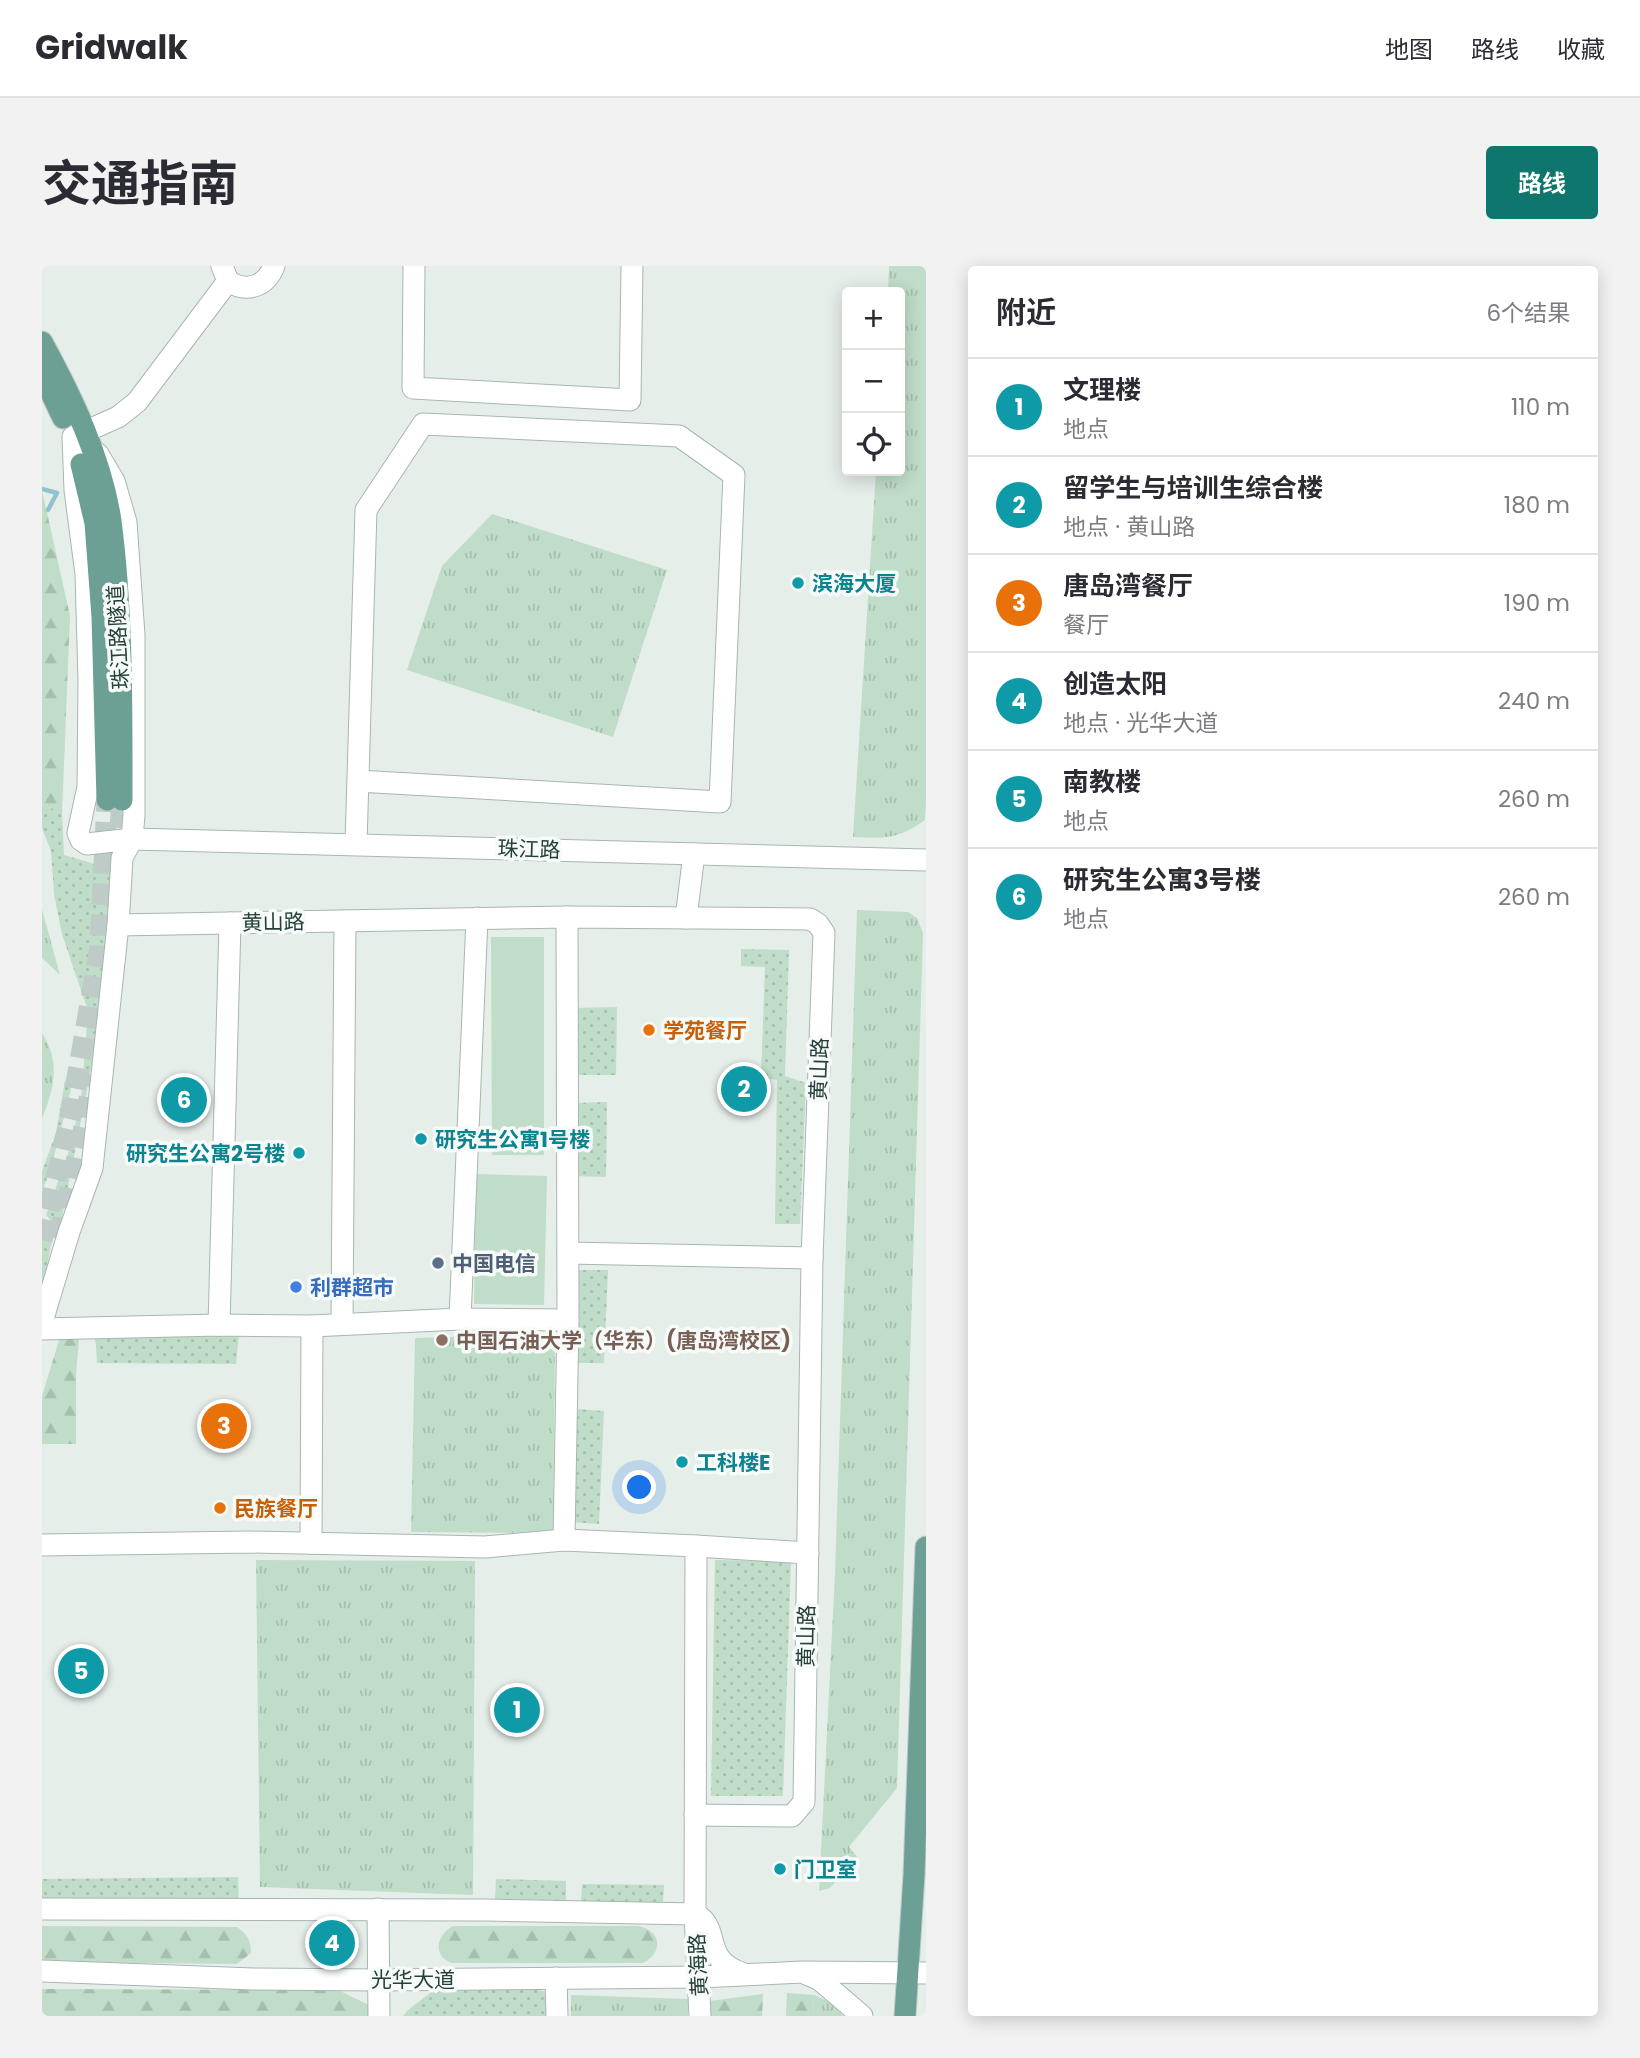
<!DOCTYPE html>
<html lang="zh">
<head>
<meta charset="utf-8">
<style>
  :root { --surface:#fff; --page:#f2f2f3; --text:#2b2b33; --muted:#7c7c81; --line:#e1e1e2; --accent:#0f766e }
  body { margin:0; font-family:Poppins,"Noto Sans SC",sans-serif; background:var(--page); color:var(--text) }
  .controls { position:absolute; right:21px; top:21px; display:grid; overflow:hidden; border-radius:7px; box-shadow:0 4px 18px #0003 }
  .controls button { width:63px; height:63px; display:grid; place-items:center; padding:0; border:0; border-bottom:2px solid var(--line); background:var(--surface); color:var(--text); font:35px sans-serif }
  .you { position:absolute; left:598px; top:1222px; width:24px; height:24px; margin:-18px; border:5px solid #fff; border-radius:50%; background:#1a73e8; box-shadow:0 0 0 10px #1a73e833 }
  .badge { display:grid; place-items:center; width:46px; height:46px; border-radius:50%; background:var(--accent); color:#fff; font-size:23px; font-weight:700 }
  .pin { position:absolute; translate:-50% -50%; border:4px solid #fff; box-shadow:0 2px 7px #0006 }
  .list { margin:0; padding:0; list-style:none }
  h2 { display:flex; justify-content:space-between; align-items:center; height:91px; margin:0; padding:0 28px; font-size:30px }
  h2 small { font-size:23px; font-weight:400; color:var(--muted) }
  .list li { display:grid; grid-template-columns:46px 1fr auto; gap:21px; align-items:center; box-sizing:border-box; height:98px; padding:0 28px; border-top:2px solid var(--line) }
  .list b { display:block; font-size:26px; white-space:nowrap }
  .list p { margin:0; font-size:23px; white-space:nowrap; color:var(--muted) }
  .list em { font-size:23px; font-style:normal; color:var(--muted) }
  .icon { flex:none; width:38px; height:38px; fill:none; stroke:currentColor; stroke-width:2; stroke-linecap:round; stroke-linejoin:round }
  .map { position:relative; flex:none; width:884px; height:1750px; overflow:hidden; border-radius:7px }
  header { display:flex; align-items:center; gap:42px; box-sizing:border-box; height:98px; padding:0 35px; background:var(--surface); border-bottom:2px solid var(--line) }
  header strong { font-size:33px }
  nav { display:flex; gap:38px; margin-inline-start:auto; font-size:24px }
  .intro { display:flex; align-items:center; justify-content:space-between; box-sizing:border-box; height:168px; padding:0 42px }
  h1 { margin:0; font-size:49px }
  .button { padding:18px 32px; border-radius:7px; background:var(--accent); color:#fff; font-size:24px; font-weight:700 }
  main { display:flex; gap:42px; padding:0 42px }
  aside { flex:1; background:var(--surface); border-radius:7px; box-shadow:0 4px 18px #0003 }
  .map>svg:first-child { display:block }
</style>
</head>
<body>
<header>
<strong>Gridwalk</strong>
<nav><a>地图</a><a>路线</a><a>收藏</a></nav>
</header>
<div class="intro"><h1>交通指南</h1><a class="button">路线</a></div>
<main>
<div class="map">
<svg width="884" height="1750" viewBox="0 0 884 1750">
  <defs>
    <pattern id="grass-tufts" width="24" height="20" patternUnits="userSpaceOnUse" patternTransform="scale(1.75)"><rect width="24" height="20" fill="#c0ddc9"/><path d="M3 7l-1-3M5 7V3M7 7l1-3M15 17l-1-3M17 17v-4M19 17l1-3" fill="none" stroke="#a5bfad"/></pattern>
    <pattern id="forest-firs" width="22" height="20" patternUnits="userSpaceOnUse" patternTransform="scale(1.75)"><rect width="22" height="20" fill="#c0ddc9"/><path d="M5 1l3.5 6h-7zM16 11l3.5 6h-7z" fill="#a5bfad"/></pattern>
    <pattern id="garden-dots" width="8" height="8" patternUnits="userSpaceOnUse" patternTransform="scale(1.75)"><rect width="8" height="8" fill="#c0ddc9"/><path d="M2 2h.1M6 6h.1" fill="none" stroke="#a5bfad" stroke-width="1.8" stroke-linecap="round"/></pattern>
  </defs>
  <rect width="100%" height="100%" fill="#e6eeea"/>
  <!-- grass -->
  <g fill="url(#grass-tufts)">
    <path d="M847,0H884V537L883,554C854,574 845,572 811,571L834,205H858V26H846Z"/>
    <polygon points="450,248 625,304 571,471 365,404 400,300"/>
    <polygon points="0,643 18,709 0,692"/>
    <polygon points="815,644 866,646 875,652 881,667 855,1522 807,1581 816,1592 788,1622 777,1625 793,1307"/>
    <path d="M0,767C19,797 12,822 0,853Z"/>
    <polygon points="513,1068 511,1267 369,1266 373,1072"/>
    <polygon points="214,1294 433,1295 431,1629 218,1621"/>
    <polygon points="529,1729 646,1733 646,1750 529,1750"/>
    <polygon points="772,1729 790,1737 801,1750 771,1750"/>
  </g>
  <!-- forest -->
  <g fill="url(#forest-firs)">
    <polygon points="0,224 28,350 20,547 0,538"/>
    <polygon points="18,1071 37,1073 34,1109 34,1178 0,1178 0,1130"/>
    <path d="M0,1660L195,1661C205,1668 209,1674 209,1687L195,1698L0,1696Z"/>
    <path d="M411,1660H596C619,1664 622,1686 601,1697H410C390,1690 394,1669 411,1660Z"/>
    <polygon points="0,1723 296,1724 327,1739 327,1750 0,1750"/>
    <polygon points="745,1727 772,1729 771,1750 744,1750"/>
    <polygon points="721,1728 720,1750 668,1750 668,1735"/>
  </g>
  <!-- garden -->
  <g fill="url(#garden-dots)">
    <polygon points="0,538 20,547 22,589 70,603 58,758 19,956 9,955 4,949 26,888 39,835 46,745 20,668 12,628 9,585 0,562"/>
    <polygon points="699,683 747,684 743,810 764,817 758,958 733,958 735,814 719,811 723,701 699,700"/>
    <polygon points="575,741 574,809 531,809 531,742"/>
    <polygon points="23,814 29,823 9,903 0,925 0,905 14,867"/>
    <polygon points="565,836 564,911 531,910 530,837"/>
    <polygon points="0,967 11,968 0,1026"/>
    <polygon points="533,1004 566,1004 562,1097 530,1097"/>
    <polygon points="53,1066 197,1068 194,1098 55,1097"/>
    <polygon points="534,1143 562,1145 557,1258 529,1256"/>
    <polygon points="673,1294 749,1295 741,1530 669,1530"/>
    <polygon points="196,1611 197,1636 0,1637 0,1613"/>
    <polygon points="454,1613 524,1615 524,1634 453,1633"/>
    <polygon points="540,1618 622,1619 621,1637 539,1636"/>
    <polygon points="392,1724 498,1724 505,1726 505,1750 361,1750 366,1744"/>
  </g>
  <!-- pitch -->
  <g fill="#c0ddc9">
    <polygon points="502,671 502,889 450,889 449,671"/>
    <polygon points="434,908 505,910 502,1039 432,1038"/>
  </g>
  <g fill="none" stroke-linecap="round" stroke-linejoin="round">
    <!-- stream -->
    <polyline stroke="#91c3cf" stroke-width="4.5" points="0,223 15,227 6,244"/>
    <!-- major-tunnel -->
    <g stroke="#bfcbc7" stroke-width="21" stroke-dasharray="21 10" stroke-linecap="butt">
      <polyline points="76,593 80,534"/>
      <polyline points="17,973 43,856 51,809"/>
      <polyline points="0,974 28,852 58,681 65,534"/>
    </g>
    <!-- minor casing -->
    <g stroke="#a8b6b1" stroke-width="23">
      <g id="minor">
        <path d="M180,0L186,15C204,27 224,21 232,0"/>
        <polyline points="372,0 371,122 588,134 590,0"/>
        <polyline points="186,15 95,136 76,151 31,171 33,224 44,308 47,415 46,521 36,567 39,574 45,578 90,573 884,594"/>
        <polyline points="314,578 324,244 381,158 637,170 692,209 678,536 316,515"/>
        <polyline points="644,652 652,588"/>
        <polyline points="76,659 525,651 768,653 776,658 782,667 770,992 762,1536 750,1550 653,1549"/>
        <polyline points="526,987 770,992"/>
        <polyline points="418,1053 435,652"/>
        <polyline points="0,1056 27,966 50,902 76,659 80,592 90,573 92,549 92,369 84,256 72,215 56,188"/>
        <polyline points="300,1057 303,655"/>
        <polyline points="177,1059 188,657"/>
        <polyline points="0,1063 177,1059 270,1060 418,1053 526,1054"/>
        <polyline points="522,1274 526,1054 525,651"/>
        <polyline points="269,1277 270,1060"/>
        <polyline points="0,1279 207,1276 443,1281 522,1274 654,1280 653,1648 658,1750"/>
        <polyline points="654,1280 766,1287"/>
        <path d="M0,1643L444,1644L653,1648C681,1663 657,1693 702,1708"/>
        <polyline points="336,1643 337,1750"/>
        <polyline points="0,1705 211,1713 337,1714 658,1711 760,1706 884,1707"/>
        <polyline points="762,1707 778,1714 820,1750"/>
        <polyline points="514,1712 515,1750"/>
      </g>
    </g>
    <!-- major casing -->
    <g stroke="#c2c9c8" stroke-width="23">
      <g id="major">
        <path d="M0,76C30,131 60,193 69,255C81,347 80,442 80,534"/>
        <polyline points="0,108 21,152"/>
        <polyline points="39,198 53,257 60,351 65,534"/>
        <polyline points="863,1750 872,1609 884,1281"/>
      </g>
    </g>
    <!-- minor -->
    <use href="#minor" stroke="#fff" stroke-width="21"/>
    <!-- major -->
    <use href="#major" stroke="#6da095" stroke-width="21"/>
  </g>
  <!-- markers -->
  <g fill="#0f9aa8" stroke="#f6faf8" stroke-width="2.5">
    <circle cx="756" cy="317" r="7"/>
    <circle cx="379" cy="873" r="7"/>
    <circle cx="257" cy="887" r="7"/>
    <circle cx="640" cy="1196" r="7"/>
    <circle cx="738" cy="1603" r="7"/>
  </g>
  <g fill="#e8710a" stroke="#f6faf8" stroke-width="2.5">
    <circle cx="607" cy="764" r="7"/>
    <circle cx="178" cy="1242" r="7"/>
  </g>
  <circle fill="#5c6f8a" stroke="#f6faf8" stroke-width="2.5" cx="396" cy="997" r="7"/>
  <circle fill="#3f7fe0" stroke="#f6faf8" stroke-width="2.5" cx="254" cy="1021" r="7"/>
  <circle fill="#8d6e63" stroke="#f6faf8" stroke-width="2.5" cx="400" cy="1074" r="7"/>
  <g text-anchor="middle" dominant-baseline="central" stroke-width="7" stroke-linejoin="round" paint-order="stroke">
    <!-- culture labels -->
    <g font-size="21" font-weight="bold" fill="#0d838f" stroke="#f6faf8" text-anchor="start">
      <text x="770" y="317">滨海大厦</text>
      <text x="393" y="873">研究生公寓1号楼</text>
      <text x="243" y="887" text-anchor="end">研究生公寓2号楼</text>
      <text x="654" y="1196">工科楼E</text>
      <text x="752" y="1603">门卫室</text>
    </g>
    <!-- street labels -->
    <g font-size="21" fill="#253f39" stroke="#f6faf8">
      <text transform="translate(76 371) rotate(-93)">珠江路隧道</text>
      <text transform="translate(487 583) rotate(2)">珠江路</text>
      <text transform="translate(231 656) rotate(-1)">黄山路</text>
      <text transform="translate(777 803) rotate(-88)">黄山路</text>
      <text transform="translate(764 1370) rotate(-89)">黄山路</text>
      <text transform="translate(656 1699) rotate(-93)">黄海路</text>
      <text x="371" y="1713">光华大道</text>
    </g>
    <!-- food labels -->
    <g font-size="21" font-weight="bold" fill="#c56008" stroke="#f6faf8" text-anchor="start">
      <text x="621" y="764">学苑餐厅</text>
      <text x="192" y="1242">民族餐厅</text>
    </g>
    <!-- service labels -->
    <g font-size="21" font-weight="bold" fill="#4e5e75" stroke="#f6faf8" text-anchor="start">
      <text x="410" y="997">中国电信</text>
    </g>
    <!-- shop labels -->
    <g font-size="21" font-weight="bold" fill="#366cbe" stroke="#f6faf8" text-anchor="start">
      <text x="268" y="1021">利群超市</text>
    </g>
    <!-- education labels -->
    <g font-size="21" font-weight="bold" fill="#785e54" stroke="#f6faf8" text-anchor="start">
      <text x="414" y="1074">中国石油大学（华东）(唐岛湾校区)</text>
    </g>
  </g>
</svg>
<div class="controls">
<button>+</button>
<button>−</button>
<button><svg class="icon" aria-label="locate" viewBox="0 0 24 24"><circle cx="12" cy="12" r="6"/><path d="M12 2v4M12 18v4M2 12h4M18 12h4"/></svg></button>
</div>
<div class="you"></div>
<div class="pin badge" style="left:475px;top:1444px;background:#0f9aa8">1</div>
<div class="pin badge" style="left:702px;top:823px;background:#0f9aa8">2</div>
<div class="pin badge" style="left:182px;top:1160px;background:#e8710a">3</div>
<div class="pin badge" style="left:290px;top:1677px;background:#0f9aa8">4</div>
<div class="pin badge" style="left:39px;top:1405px;background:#0f9aa8">5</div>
<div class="pin badge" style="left:142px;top:834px;background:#0f9aa8">6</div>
</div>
<aside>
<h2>附近<small>6个结果</small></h2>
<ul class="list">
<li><span class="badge" style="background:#0f9aa8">1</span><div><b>文理楼</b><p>地点</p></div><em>110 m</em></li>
<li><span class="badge" style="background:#0f9aa8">2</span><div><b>留学生与培训生综合楼</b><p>地点 · 黄山路</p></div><em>180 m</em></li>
<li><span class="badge" style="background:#e8710a">3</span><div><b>唐岛湾餐厅</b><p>餐厅</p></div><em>190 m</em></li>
<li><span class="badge" style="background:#0f9aa8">4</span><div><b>创造太阳</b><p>地点 · 光华大道</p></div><em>240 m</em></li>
<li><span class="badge" style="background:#0f9aa8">5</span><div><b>南教楼</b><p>地点</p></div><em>260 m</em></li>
<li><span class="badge" style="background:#0f9aa8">6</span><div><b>研究生公寓3号楼</b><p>地点</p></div><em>260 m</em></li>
</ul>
</aside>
</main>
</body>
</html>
